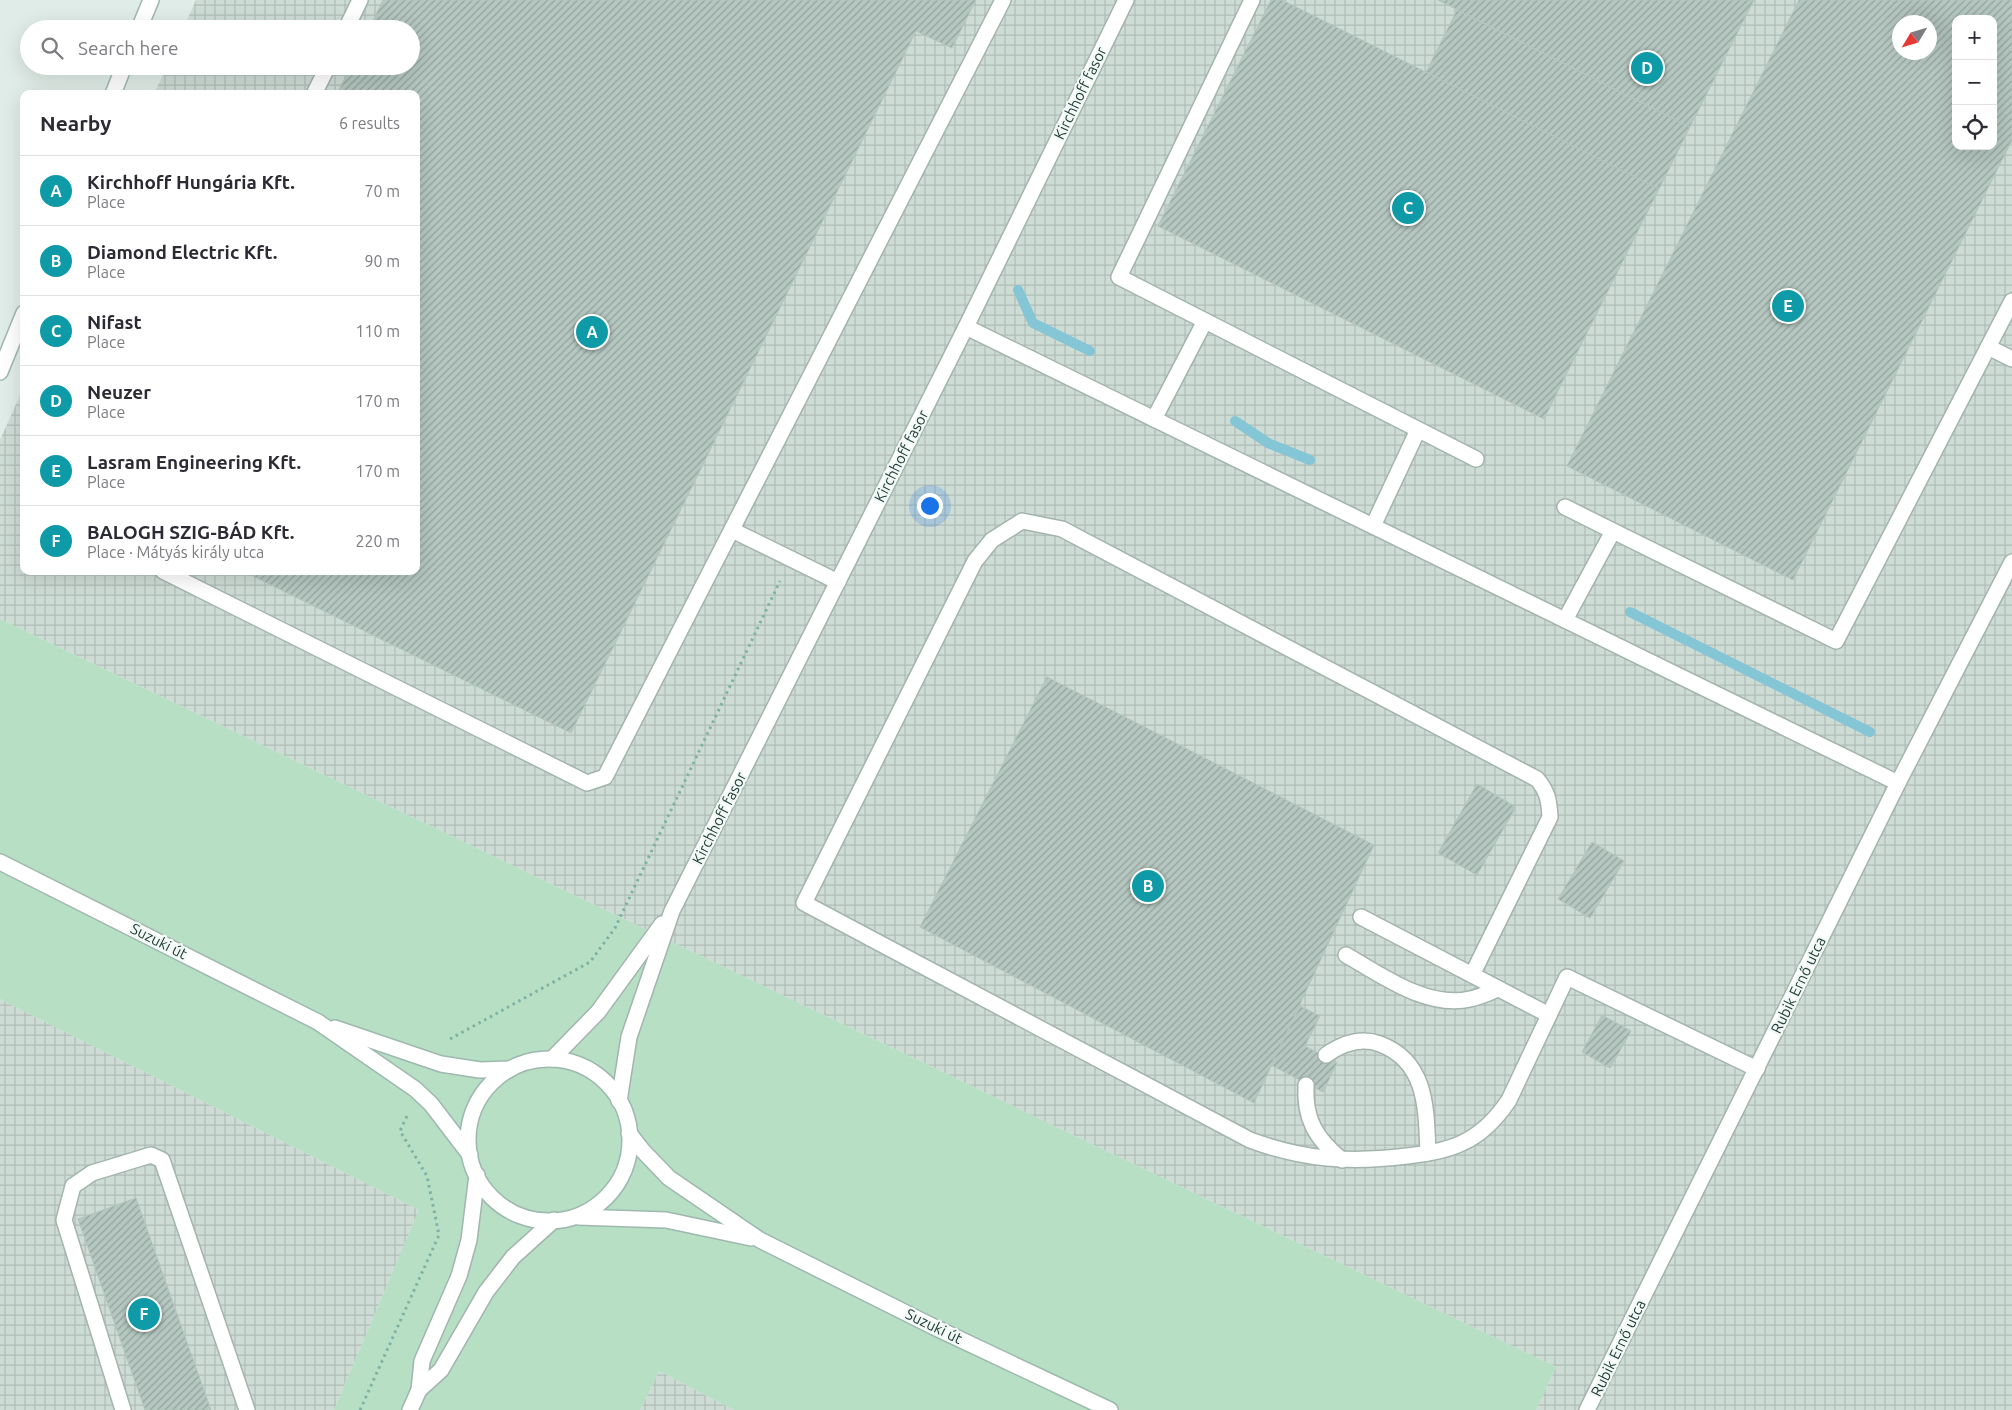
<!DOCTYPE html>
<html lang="en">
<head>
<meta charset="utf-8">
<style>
  :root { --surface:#fff; --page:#f2f2f3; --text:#2b2b33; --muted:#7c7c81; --line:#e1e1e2; --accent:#db2777 }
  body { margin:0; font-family:Ubuntu,sans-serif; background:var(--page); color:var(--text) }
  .controls { position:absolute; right:15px; top:15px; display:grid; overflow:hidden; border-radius:10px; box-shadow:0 5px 20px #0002 }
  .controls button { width:45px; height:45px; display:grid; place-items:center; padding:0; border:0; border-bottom:1px solid var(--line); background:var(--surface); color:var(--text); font:25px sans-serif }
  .compass { position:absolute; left:1892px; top:15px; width:45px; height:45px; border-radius:50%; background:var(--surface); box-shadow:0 5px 20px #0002; rotate:232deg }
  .you { position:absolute; left:929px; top:505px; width:18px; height:18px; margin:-12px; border:4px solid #fff; border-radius:50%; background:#1a73e8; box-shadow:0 0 0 8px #1a73e833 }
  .badge { display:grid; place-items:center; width:32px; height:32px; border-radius:50%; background:var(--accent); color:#fff; font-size:16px; font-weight:700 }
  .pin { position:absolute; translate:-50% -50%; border:2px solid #fff; box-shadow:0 1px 5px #0006 }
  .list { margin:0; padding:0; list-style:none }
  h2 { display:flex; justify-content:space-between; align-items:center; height:65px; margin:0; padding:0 20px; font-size:21px }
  h2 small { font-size:16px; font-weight:400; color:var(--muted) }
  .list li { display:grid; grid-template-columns:32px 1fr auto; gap:15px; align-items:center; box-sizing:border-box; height:70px; padding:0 20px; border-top:1px solid var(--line) }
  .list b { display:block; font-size:19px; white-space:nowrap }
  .list p { margin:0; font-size:16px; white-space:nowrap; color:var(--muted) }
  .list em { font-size:16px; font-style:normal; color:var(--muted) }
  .icon { flex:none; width:28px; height:28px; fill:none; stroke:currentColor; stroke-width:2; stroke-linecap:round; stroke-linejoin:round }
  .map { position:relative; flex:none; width:2012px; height:1410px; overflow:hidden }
  .search { position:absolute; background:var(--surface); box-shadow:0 5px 20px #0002; left:20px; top:20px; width:400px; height:55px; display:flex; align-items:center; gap:12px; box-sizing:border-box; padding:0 18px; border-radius:28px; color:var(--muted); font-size:19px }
  .panel { position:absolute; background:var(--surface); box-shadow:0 5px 20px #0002; left:20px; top:90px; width:400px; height:485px; border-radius:10px }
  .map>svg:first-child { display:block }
</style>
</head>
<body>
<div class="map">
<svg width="2012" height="1410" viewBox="0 0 2012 1410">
  <defs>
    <pattern id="industrial-grid" width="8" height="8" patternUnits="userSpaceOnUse" patternTransform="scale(1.25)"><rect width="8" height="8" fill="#cedcd6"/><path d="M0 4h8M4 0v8" fill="none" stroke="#b1beb8"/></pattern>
    <pattern id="building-hatch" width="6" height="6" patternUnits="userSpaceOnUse" patternTransform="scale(1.25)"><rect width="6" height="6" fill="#b5c7c0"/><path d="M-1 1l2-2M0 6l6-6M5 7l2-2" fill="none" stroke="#93a39d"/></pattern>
  </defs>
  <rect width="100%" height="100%" fill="#e0ece7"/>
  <!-- industrial -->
  <g fill="url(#industrial-grid)" fill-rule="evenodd">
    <path d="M196,0H2012V1410H1536L1556,1367L0,619V440L24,386V571H416V94H154L167,66H411V29H183ZM1956,19H1993V146H1956ZM1900,22H1930V52H1900Z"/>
    <polygon points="0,999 419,1210 334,1410 0,1410"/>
    <polygon points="659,1371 734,1410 640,1410"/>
  </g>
  <!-- green -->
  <polygon fill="#b7dfc3" points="0,619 1556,1367 1536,1410 734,1410 659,1371 640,1410 334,1410 419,1210 0,999"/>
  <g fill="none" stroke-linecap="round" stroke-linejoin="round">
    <!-- stream -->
    <g stroke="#84c6d5" stroke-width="10">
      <polyline points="1018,290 1033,323 1090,351"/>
      <polyline points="1235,421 1268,443 1310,460"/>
      <polyline points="1630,612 1870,732"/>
    </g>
  </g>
  <!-- building -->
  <g fill="url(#building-hatch)" stroke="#b2c6be" fill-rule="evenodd">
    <polygon points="383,0 976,0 952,48 916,31 571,733 243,571 416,571 416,94 337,94 351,66 411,66 411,29 369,29"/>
    <polygon points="1271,0 1282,0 1659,189 1544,419 1158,226"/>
    <polygon points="1438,0 1754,0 1690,127"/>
    <path d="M1799,0H2012V140L1793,580L1567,466ZM1956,19H1993V146H1956ZM1900,22H1930V52H1900Z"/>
    <polygon points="1457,10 1690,127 1659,189 1426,72"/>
    <polygon points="1047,677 1374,845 1254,1103 920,927"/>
    <polygon points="1477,784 1516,807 1477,875 1438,853"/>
    <polygon points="1592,842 1624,861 1590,918 1558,899"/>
    <polygon points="1300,1006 1320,1016 1305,1046 1337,1063 1323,1092 1271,1065"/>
    <polygon points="1602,1015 1631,1031 1610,1068 1582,1052"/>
    <polygon points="136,1198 211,1410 145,1410 78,1219"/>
  </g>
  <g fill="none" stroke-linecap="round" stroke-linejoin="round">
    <!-- service casing -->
    <g stroke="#a3b4ae" stroke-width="18">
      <g id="service">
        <polyline points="1252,0 1119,277 1476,459"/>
        <polyline points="346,29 360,0"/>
        <polyline points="314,94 328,66"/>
        <polyline points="1988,347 2012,359"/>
        <polyline points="1154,419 1205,321"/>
        <polyline points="1565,507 1613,531"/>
        <polyline points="1373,526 1418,430"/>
        <polyline points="732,530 838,582"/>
        <polyline points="163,571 587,783 605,777 1003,0"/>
        <polyline points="1565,620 1613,531 1836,641 2012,301"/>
        <polyline points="1361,917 1549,1015"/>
        <path d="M1346,955C1381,975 1427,1009 1470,999C1480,997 1490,992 1499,989"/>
        <path d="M1472,975L1550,817C1549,801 1548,792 1537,779L1062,529L1022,521L992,540L975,561L804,903L1250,1140C1304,1160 1350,1163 1407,1156C1425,1154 1446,1151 1462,1143C1482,1134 1497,1118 1509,1100L1567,977L1757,1069"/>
        <path d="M1326,1055C1343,1043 1361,1037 1380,1044C1428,1062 1426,1111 1428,1153"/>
        <path d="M1306,1085C1304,1119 1316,1139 1342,1160"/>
        <polyline points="123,1410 64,1220 73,1186 92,1173 151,1155 162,1160 247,1410"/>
      </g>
    </g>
    <!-- minor casing -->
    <g stroke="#a3b4ae" stroke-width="18">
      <g id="minor">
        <polyline points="966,327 1898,783"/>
        <polyline points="552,1059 598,1012 662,924"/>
        <polyline points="619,1101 629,1037 672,911 966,327 1126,0"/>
        <polyline points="419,1390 441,1370 486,1292 513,1257 554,1220"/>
        <polyline points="410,1410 419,1390 422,1361 459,1276 469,1240 477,1175"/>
        <polyline points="1587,1410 1898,783 2012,562"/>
      </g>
    </g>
    <!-- secondary casing -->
    <g stroke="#9eb8b0" stroke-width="18">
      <g id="secondary">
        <polyline points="139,29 151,0"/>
        <polyline points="113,94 124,66"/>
        <polyline points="0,372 24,313"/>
        <polyline points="0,862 318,1022 415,1089 431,1104 470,1155"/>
        <polyline points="335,1028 441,1064 480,1070 510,1069"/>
        <circle cx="549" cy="1140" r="81"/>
        <polyline points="629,1133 643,1151 669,1178 760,1240 934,1327 1110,1410"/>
        <polyline points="578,1217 666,1220 751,1238"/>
      </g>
    </g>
    <!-- path -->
    <g stroke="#7eb2a3" stroke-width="3" stroke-dasharray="2.5 4" stroke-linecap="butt">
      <polyline points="450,1039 590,962 615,928 780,581"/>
      <polyline points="360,1410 439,1235 427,1176 400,1131 407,1116"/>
    </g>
    <!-- service -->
    <use href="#service" stroke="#fff" stroke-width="15"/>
    <!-- minor -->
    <use href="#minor" stroke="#fff" stroke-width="15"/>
    <!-- secondary -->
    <use href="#secondary" stroke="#fff" stroke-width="15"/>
  </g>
  <g text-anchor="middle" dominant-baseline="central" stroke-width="4.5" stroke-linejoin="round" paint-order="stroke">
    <!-- street labels -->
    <g font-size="15" fill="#203d36" stroke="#f1f8f5">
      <text transform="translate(1080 93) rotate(-64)">Kirchhoff fasor</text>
      <text transform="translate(901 456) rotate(-63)">Kirchhoff fasor</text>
      <text transform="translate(719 818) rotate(-63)">Kirchhoff fasor</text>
      <text transform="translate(159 941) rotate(27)">Suzuki út</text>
      <text transform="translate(1798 985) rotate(-64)">Rubik Ernő utca</text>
      <text transform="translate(934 1326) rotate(26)">Suzuki út</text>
      <text transform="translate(1618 1348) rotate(-64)">Rubik Ernő utca</text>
    </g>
  </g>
</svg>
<div class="controls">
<button>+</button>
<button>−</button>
<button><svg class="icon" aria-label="locate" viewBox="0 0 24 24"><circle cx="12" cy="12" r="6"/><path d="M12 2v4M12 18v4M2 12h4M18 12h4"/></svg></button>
</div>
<svg class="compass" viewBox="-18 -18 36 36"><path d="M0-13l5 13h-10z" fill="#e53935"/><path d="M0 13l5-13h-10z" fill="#7c7c81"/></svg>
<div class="you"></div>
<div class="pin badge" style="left:592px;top:332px;background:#0f9aa8">A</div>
<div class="pin badge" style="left:1148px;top:886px;background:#0f9aa8">B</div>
<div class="pin badge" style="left:1408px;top:208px;background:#0f9aa8">C</div>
<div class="pin badge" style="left:1647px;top:68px;background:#0f9aa8">D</div>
<div class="pin badge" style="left:1788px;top:306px;background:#0f9aa8">E</div>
<div class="pin badge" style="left:144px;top:1314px;background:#0f9aa8">F</div>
<div class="search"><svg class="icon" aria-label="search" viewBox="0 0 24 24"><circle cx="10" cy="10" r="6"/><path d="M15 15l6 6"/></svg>Search here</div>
<section class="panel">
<h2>Nearby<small>6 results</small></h2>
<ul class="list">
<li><span class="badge" style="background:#0f9aa8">A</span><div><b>Kirchhoff Hungária Kft.</b><p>Place</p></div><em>70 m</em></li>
<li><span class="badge" style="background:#0f9aa8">B</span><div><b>Diamond Electric Kft.</b><p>Place</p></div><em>90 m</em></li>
<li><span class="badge" style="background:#0f9aa8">C</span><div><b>Nifast</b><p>Place</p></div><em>110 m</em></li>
<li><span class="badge" style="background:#0f9aa8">D</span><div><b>Neuzer</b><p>Place</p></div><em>170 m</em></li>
<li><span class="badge" style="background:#0f9aa8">E</span><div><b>Lasram Engineering Kft.</b><p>Place</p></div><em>170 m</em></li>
<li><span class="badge" style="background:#0f9aa8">F</span><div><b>BALOGH SZIG-BÁD Kft.</b><p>Place · Mátyás király utca</p></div><em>220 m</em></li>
</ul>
</section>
</div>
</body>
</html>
